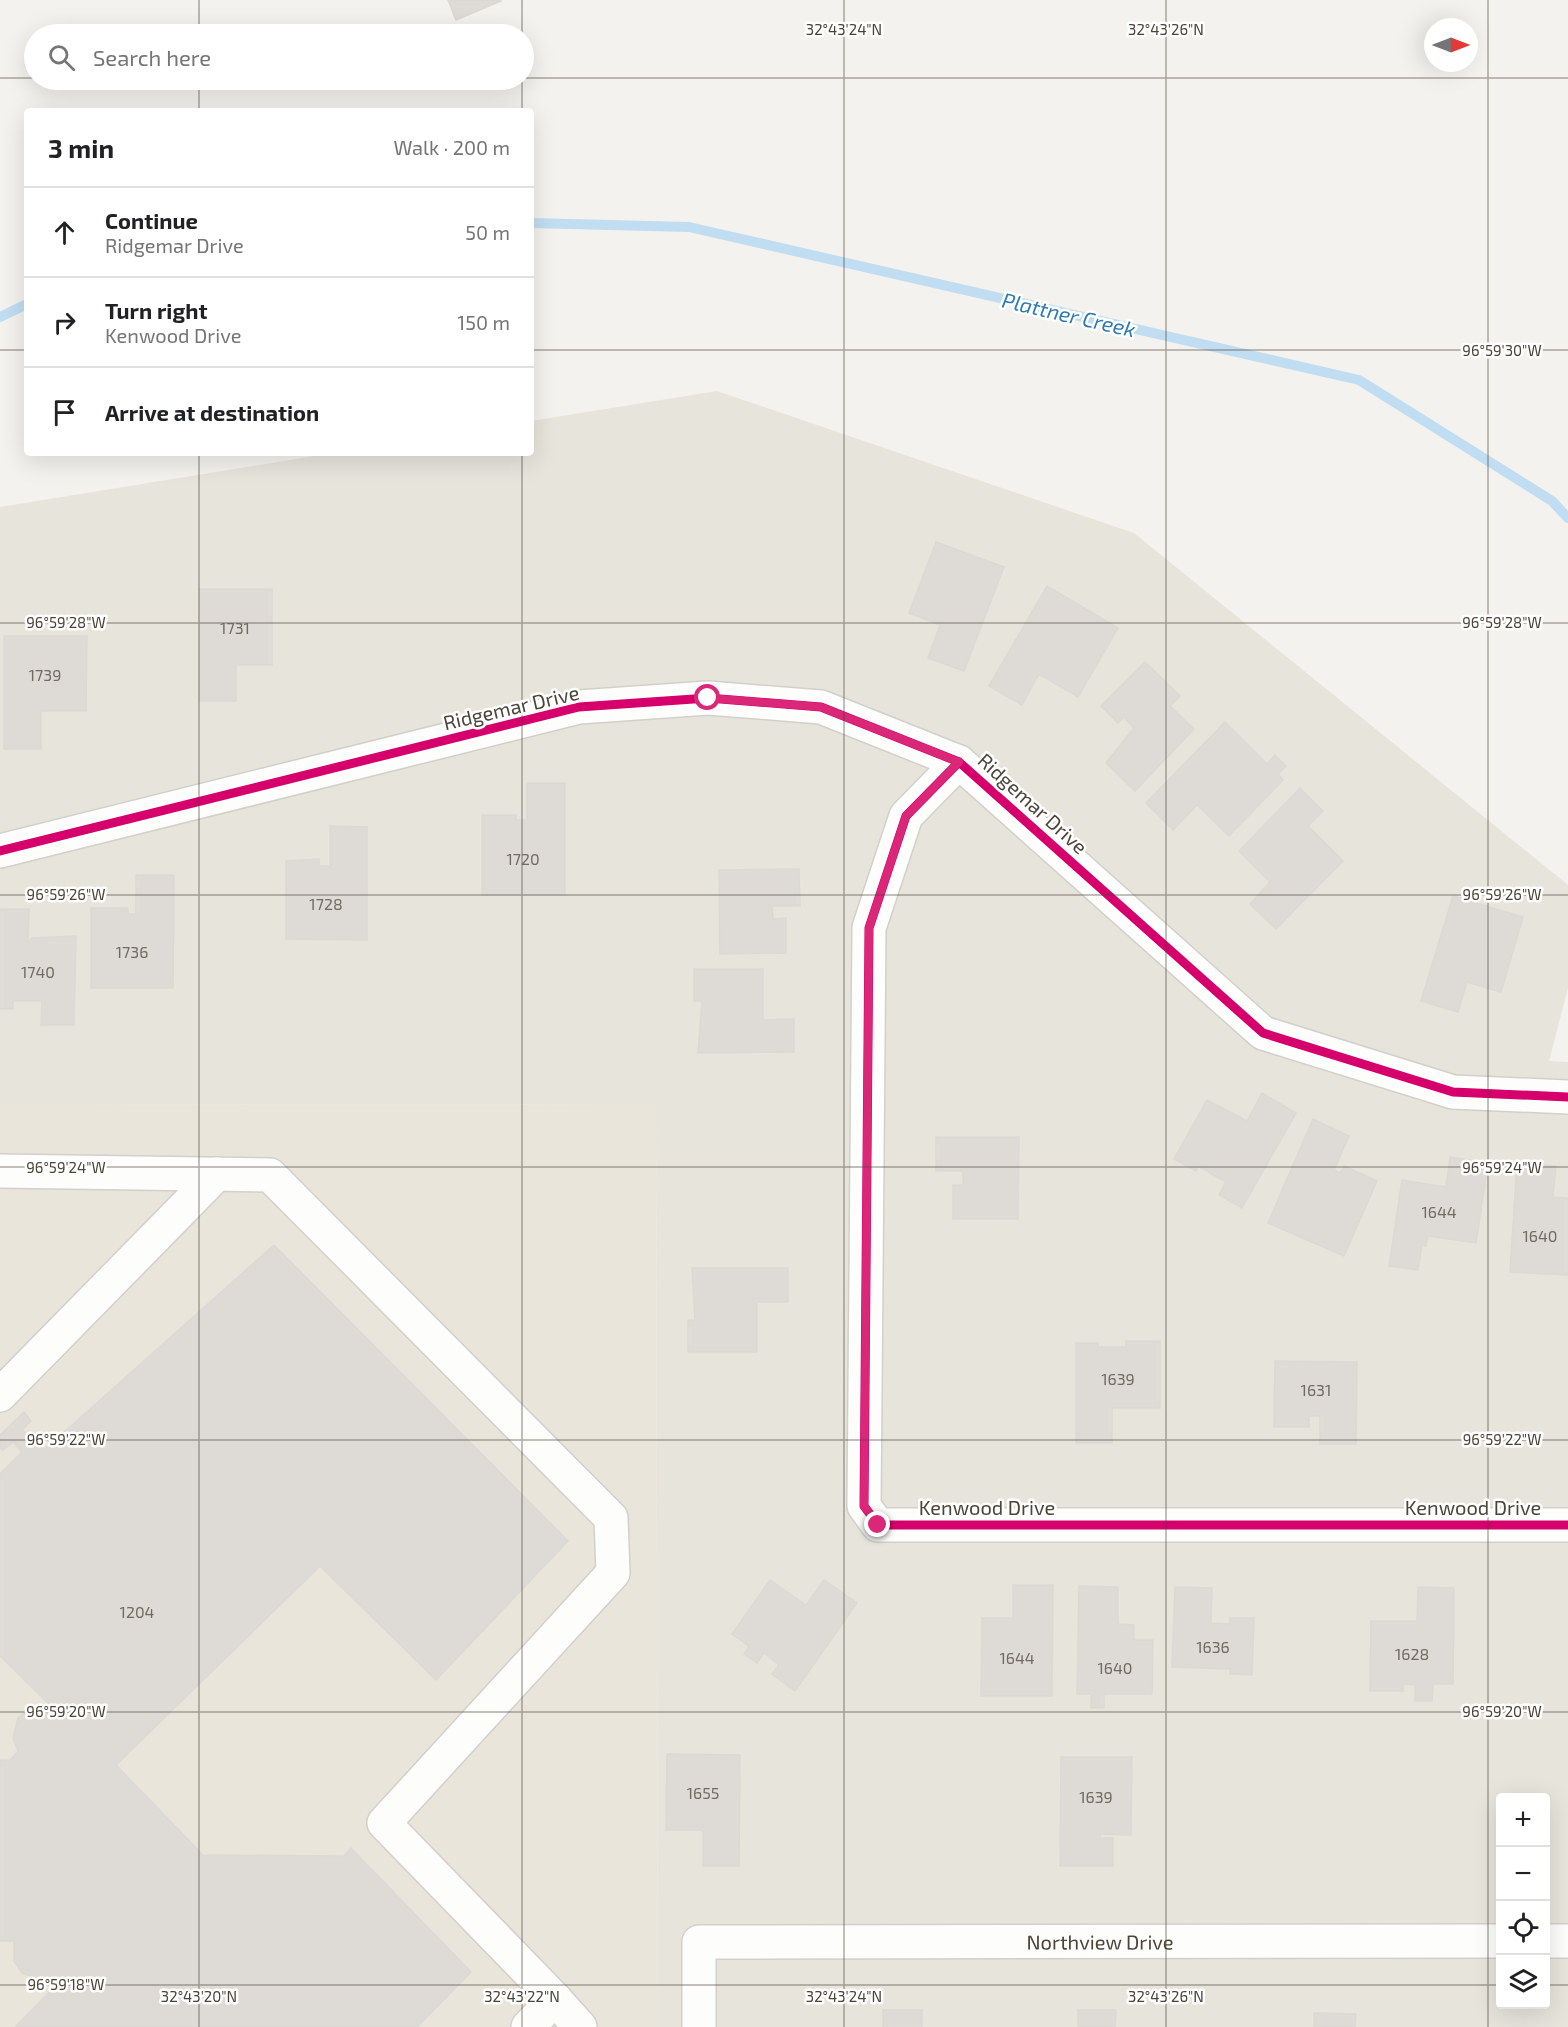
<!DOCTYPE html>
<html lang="en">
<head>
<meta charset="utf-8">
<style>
  :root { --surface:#fff; --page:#f6f6f6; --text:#202124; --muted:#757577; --line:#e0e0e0 }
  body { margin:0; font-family:"Exo 2",sans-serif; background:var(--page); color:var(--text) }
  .controls { position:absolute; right:18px; bottom:18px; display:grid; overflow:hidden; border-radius:6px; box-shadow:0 6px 24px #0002 }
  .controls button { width:54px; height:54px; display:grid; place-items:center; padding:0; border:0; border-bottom:2px solid var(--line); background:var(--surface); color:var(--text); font:30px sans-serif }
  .compass { position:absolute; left:1424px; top:18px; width:54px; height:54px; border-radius:50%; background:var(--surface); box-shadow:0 6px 24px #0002; rotate:90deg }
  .stop { position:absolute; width:18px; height:18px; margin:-14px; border:4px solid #db2777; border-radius:50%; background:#fff }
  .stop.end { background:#db2777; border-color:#fff; box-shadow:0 2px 6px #0008 }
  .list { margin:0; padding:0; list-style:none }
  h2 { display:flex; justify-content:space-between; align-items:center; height:78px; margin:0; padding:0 24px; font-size:26px }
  h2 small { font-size:20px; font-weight:400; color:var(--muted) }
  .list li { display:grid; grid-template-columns:39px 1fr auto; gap:18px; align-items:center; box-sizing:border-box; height:90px; padding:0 24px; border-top:2px solid var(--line) }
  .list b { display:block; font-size:22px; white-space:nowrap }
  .list p { margin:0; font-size:20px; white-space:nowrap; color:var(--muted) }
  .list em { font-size:20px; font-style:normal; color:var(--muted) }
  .icon { flex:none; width:33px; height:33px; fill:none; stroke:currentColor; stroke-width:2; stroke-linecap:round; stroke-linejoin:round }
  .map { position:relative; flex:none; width:1568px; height:2027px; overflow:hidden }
  .search { position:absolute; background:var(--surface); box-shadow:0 6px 24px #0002; left:24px; top:24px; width:510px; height:66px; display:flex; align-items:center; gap:15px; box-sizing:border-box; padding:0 21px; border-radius:33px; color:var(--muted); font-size:22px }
  .panel { position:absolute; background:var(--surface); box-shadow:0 6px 24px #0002; left:24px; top:108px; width:510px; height:348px; border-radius:6px }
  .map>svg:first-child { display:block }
</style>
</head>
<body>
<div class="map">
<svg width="1568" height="2027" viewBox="0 0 1568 2027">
  <rect width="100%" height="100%" fill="#f4f2ee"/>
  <!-- residential -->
  <path fill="#e7e4dc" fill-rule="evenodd" d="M717,391L1134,533L1568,885V988L1549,1061L1568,1062V2027H658L656,1104L0,1105V507L333,453H531V421ZM1500,1798H1546V2004H1500Z"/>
  <!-- education -->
  <polygon fill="#eae5da" points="656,1104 658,2027 0,2027 0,1105"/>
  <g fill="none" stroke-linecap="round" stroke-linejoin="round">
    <!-- stream -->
    <g stroke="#c0ddf1" stroke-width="10">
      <polyline points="531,223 689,227 1359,380 1552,501 1568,518"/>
      <polyline points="0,317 27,304"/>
    </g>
  </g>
  <!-- building -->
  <g fill="#dedbd6" stroke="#dcd9d4" stroke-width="1.5">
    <polygon points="448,0 500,0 501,1 456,20"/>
    <polygon points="936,542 1004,567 964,671 928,658 940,625 909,613"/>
    <polygon points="1047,586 1118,628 1078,697 1039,674 1022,705 989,686"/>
    <polygon points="199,589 272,589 272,665 236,665 236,701 199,701"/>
    <polygon points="4,636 87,636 86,711 41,711 41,749 4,749"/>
    <polygon points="1145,662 1180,696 1170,706 1194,729 1135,791 1106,763 1134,728 1124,717 1118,723 1101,706"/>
    <polygon points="1225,722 1267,764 1275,755 1286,766 1278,774 1283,780 1229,836 1197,805 1173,830 1146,803"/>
    <polygon points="527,783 565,783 565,895 482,895 482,815 516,815 516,820 527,820"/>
    <polygon points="1300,788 1323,811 1308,826 1343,861 1276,929 1250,904 1270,882 1239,851"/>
    <polygon points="330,826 367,827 367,940 286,939 286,861 319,859 319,866 330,866"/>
    <polygon points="799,869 800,906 772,906 773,919 786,918 786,953 720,954 719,870"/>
    <polygon points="136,875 174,875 173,988 91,988 91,908 128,908 128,914 136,914"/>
    <polygon points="1453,896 1523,917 1501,992 1467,982 1458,1012 1421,1001"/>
    <polygon points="0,909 29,909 28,941 32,938 76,936 74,1025 41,1025 42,1001 13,1001 13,1009 0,1009"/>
    <polygon points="694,969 763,969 763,1020 794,1019 794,1052 698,1053 702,1001 694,1001"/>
    <polygon points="1262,1093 1296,1113 1242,1208 1219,1195 1226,1182 1198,1166 1196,1171 1174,1159 1207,1100 1247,1121"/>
    <polygon points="1313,1119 1349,1136 1334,1170 1340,1173 1344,1166 1377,1181 1344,1256 1268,1223"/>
    <polygon points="936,1137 1019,1137 1018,1219 953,1219 953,1185 963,1185 963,1171 936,1171"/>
    <polygon points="1450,1157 1488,1163 1476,1243 1428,1236 1426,1246 1422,1245 1418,1270 1389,1266 1402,1180 1446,1187"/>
    <polygon points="1517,1164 1556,1166 1553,1197 1568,1198 1568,1275 1510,1272"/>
    <polygon points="274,1245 568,1541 436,1680 320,1566 116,1765 203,1855 344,1856 351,1848 471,1972 417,2027 15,2027 59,1982 55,1976 37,1979 22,1973 14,1961 14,1941 0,1941 0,1760 10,1760 18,1751 13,1738 18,1718 26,1712 48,1713 54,1709 0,1656 0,1474 22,1452 13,1442 3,1450 0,1448 0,1435 24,1412 31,1421 22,1430 44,1450"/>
    <polygon points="692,1268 788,1268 788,1302 757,1302 757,1352 688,1352 688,1320 695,1320"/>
    <polygon points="1126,1341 1160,1341 1160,1408 1112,1408 1112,1443 1076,1443 1076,1343 1098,1343 1098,1347 1126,1347"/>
    <polygon points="1275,1361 1357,1362 1356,1444 1320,1444 1320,1416 1309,1416 1309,1427 1274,1427"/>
    <polygon points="770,1580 806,1605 824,1580 857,1603 795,1691 772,1674 779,1665 764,1653 757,1663 744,1654 749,1646 732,1634"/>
    <polygon points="1013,1585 1053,1585 1052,1696 981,1696 982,1618 1013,1618"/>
    <polygon points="1079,1586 1118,1587 1118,1624 1134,1625 1134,1640 1153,1640 1152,1694 1104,1694 1104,1708 1091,1708 1091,1694 1077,1694"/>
    <polygon points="1175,1587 1212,1588 1211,1623 1230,1624 1230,1618 1254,1618 1252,1675 1230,1674 1230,1669 1172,1667"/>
    <polygon points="1418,1587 1454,1588 1453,1684 1433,1684 1432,1701 1415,1701 1415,1685 1403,1684 1403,1691 1370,1691 1371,1621 1417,1621"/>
    <polygon points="667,1754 740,1755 739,1866 703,1866 703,1830 666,1830"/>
    <polygon points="1061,1757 1132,1757 1131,1835 1100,1834 1100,1838 1113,1838 1113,1866 1060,1866"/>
    <rect x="883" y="2010" width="39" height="17"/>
    <polygon points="1078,2010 1116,2010 1115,2027 1078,2027"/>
    <polygon points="1314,2013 1356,2014 1355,2027 1314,2027"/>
  </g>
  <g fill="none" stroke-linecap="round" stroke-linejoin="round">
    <!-- minor casing -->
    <g stroke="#d2d0cb" stroke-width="36">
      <g id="minor">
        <polyline points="959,762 906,816 869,928 864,1506 878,1525 1568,1525"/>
        <polyline points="0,851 579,707 708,698 821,707 959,762 1263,1033 1453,1092 1568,1097"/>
        <polyline points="0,1171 270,1175 611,1518 613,1573 384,1823 555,1999 528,2027"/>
        <polyline points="0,1395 217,1174"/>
        <polyline points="1546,1941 1568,1941"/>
        <polyline points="555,1999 580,2027"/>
        <path id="s1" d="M699,2027V1942L1500,1941"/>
      </g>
    </g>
    <!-- minor -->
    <use href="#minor" stroke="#fdfdfc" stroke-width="33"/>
    <!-- cycleway casing -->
    <g stroke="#fff" stroke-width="13">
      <g id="cycleway">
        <polyline points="959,762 906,816 869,928 864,1506 878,1525 1568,1525"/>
        <polyline points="0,851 579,707 708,698 821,707 959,762 1263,1033 1453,1092 1568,1097"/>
      </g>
    </g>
    <!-- cycleway -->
    <use href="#cycleway" stroke="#d6006c" stroke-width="9"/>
  </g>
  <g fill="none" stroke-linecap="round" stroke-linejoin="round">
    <!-- route -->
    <polyline stroke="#db2777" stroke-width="8" points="708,698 821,707 959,762 906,816 869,928 864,1506 878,1525"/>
  </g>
  <!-- ticks -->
  <path fill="none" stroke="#4b4439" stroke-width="1.5" stroke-opacity="0.45" d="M199,0V34M522,0V34M844,0V2027M1166,0V2027M1488,0V2027M0,78H34M524,78H1568M199,80V111M522,80V111M0,350H27M531,350H1568M199,453V2027M522,453V2027M0,623H1568M0,895H1568M0,1167H1568M0,1440H1568M0,1712H1568M0,1985H1500M1546,1985H1568"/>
  <g text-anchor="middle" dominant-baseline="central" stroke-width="5" stroke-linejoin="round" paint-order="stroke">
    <!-- number labels -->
    <g font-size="16" fill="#706a61">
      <text x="235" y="627">1731</text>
      <text x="45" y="674">1739</text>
      <text x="523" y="858">1720</text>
      <text x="326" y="903">1728</text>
      <text x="132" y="951">1736</text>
      <text x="38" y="971">1740</text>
      <text x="1439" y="1211">1644</text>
      <text x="1540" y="1235">1640</text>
      <text x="1118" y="1378">1639</text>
      <text x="1316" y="1389">1631</text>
      <text x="137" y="1611">1204</text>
      <text x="1213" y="1646">1636</text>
      <text x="1412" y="1653">1628</text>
      <text x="1017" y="1657">1644</text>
      <text x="1115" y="1667">1640</text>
      <text x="703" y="1792">1655</text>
      <text x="1096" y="1796">1639</text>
    </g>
    <!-- street labels -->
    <g font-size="20" fill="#4b4439" stroke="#fff">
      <text transform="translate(511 707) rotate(-13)">Ridgemar Drive</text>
      <text transform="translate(1033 803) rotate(42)">Ridgemar Drive</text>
      <text x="987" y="1507">Kenwood Drive</text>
      <text x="1473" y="1507">Kenwood Drive</text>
      <text stroke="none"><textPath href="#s1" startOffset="486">Northview Drive</textPath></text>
    </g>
    <!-- water labels -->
    <g font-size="21" font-style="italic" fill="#2e7ab2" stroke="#fff">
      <text transform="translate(1069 314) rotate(13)">Plattner Creek</text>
    </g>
  </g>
  <g font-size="15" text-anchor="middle" fill="#4b4439" stroke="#fff" stroke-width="5" stroke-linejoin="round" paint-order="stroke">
    <text x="844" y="35">32°43'24"N</text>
    <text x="1166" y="35">32°43'26"N</text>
    <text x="1502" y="356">96°59'30"W</text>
    <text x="1502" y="628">96°59'28"W</text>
    <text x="66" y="628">96°59'28"W</text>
    <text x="1502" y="900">96°59'26"W</text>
    <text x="66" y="900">96°59'26"W</text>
    <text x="1502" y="1173">96°59'24"W</text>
    <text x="66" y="1173">96°59'24"W</text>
    <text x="1502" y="1445">96°59'22"W</text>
    <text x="66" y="1445">96°59'22"W</text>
    <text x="1502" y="1717">96°59'20"W</text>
    <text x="66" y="1717">96°59'20"W</text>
    <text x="66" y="1990">96°59'18"W</text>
    <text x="199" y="2002">32°43'20"N</text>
    <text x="522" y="2002">32°43'22"N</text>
    <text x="844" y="2002">32°43'24"N</text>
    <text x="1166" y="2002">32°43'26"N</text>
  </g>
</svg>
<div class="controls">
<button>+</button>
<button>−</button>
<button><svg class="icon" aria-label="locate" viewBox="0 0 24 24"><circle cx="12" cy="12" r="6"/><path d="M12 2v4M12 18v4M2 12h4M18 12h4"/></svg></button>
<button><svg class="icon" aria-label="layers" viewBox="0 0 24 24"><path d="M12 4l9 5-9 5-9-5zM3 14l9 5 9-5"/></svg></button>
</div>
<svg class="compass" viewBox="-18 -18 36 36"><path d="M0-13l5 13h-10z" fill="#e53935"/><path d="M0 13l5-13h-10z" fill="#757577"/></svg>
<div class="stop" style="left:708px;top:698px"></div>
<div class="stop end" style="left:878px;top:1525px"></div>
<div class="search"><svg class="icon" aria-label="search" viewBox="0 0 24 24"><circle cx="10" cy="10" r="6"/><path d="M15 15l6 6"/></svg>Search here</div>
<section class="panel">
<h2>3 min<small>Walk · 200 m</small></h2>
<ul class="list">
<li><svg class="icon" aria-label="ahead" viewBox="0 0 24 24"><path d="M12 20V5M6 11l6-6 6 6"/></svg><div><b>Continue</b><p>Ridgemar Drive</p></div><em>50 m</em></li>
<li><svg class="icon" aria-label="right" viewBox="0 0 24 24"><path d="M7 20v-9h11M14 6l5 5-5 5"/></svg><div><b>Turn right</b><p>Kenwood Drive</p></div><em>150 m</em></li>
<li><svg class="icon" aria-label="arrive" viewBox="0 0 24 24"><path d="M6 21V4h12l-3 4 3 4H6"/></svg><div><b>Arrive at destination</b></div></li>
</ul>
</section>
</div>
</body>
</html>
